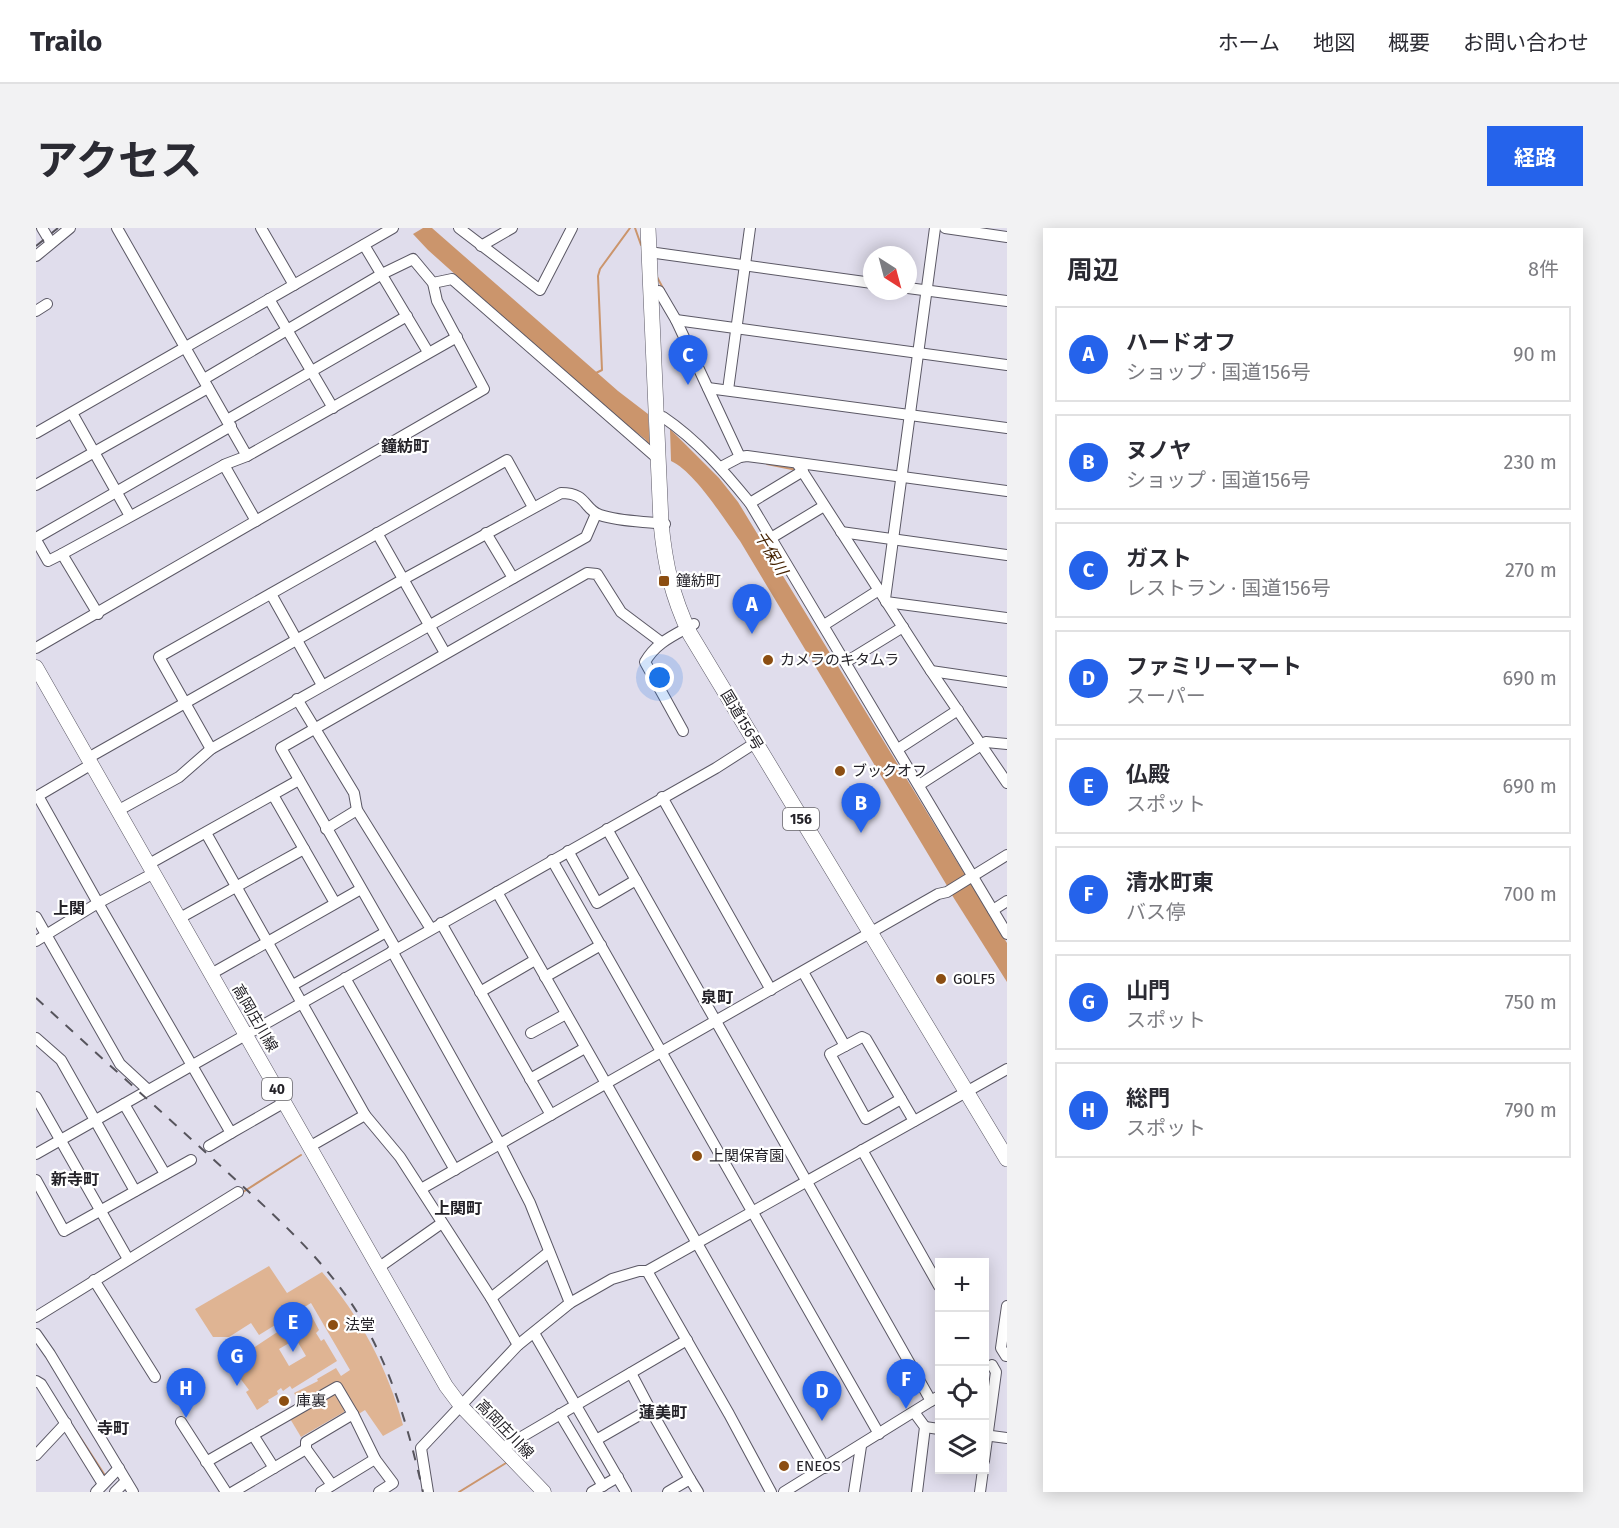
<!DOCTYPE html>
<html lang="ja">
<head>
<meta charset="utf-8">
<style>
  :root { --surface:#fff; --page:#f2f2f3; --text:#2b2b33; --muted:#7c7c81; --line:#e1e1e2; --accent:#2563eb }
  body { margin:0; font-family:"Fira Sans","Noto Sans JP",sans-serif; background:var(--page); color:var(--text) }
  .controls { position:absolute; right:18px; bottom:18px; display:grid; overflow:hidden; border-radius:0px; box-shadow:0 3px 15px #0003 }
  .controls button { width:54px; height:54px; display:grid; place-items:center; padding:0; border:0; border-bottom:2px solid var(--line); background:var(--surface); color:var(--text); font:30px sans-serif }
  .compass { position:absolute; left:827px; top:18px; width:54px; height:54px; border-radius:50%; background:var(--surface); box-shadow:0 3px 15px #0003; rotate:144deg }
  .you { position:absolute; left:624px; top:450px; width:21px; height:21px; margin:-15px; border:4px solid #fff; border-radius:50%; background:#1a73e8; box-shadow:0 0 0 9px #1a73e833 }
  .badge { display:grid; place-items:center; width:39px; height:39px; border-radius:50%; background:var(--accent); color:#fff; font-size:20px; font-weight:700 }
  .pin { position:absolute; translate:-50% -50px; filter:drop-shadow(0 2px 3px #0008) }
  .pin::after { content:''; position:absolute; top:32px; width:21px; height:18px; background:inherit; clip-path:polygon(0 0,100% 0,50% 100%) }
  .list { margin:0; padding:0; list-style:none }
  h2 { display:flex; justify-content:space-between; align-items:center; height:78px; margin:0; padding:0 24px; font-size:26px }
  h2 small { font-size:20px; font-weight:400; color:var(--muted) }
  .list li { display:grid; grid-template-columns:39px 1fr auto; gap:18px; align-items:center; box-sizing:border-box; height:96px; margin:0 12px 12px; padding:0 12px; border:2px solid var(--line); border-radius:0px }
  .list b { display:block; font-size:22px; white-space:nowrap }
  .list p { margin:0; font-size:20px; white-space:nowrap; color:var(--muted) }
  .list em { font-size:20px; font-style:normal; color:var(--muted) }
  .icon { flex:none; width:33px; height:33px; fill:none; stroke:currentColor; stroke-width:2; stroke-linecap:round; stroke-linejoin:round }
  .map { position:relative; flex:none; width:971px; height:1264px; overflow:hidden; border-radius:0px }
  header { display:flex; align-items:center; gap:36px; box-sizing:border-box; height:84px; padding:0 30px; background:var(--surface); border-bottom:2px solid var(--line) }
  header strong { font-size:28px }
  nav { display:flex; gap:33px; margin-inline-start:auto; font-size:21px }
  .intro { display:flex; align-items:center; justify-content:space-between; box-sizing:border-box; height:144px; padding:0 36px }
  h1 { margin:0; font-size:42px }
  .button { padding:15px 27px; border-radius:0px; background:var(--accent); color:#fff; font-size:21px; font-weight:700 }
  main { display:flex; gap:36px; padding:0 36px }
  aside { flex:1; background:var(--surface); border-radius:0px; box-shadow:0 3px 15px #0003 }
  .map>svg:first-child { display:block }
</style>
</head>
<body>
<header>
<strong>Trailo</strong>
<nav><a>ホーム</a><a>地図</a><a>概要</a><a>お問い合わせ</a></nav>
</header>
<div class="intro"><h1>アクセス</h1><a class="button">経路</a></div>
<main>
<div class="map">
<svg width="971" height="1264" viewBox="0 0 971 1264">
  <rect width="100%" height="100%" fill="#e0ddec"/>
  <!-- green -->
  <g fill="#dfb493" fill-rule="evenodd">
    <path d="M233,1038L251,1065L286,1044C324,1088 352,1141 367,1197L347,1208L329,1182L321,1187L302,1156L265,1175L258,1165L282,1153L281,1151L300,1140L305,1148L314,1142L275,1075L223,1107L215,1095L193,1109H177L159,1081Z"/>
    <path d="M273,1083L283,1102L280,1105L285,1113L288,1111L301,1133L256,1161L254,1158L247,1163L245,1160L241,1163L242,1166L232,1172L233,1174L221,1182L210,1164L213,1162L191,1133L203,1126L205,1128ZM260,1111L270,1128L253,1138L243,1121Z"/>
    <path d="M299,1167C304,1171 309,1177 308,1184L265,1209L253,1189L291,1168Z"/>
  </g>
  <!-- water -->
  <g fill="#cb956c">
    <polygon points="387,0 396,0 582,163 612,186 614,218 609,211 568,180 392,22 377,6"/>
    <path d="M634,201L683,250L702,274L931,650L913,661L704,313C688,291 659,244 635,233Z"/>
    <polygon points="933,653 971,715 971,754 914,664"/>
  </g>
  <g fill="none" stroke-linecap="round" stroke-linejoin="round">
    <!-- stream -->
    <g stroke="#cb956c" stroke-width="2">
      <polyline points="599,0 605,17"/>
      <polyline points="621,49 628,62"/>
      <polyline points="560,145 566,142 562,48 564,41 594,0"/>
      <polyline points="731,236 761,242"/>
      <polyline points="207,964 265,927"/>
      <polyline points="40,1203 70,1249"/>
      <polyline points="423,1264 470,1235"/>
    </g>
    <!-- minor casing -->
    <g stroke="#5b5865" stroke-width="12">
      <g id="minor">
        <polyline points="6,0 15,15"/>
        <polyline points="81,0 211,228"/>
        <polyline points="225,0 258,57"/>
        <polyline points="423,0 504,62 536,0"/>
        <polyline points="909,0 971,9"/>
        <polyline points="328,17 392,124"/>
        <polyline points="445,18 476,0"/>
        <polyline points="620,25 836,55"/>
        <polyline points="0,28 34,0"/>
        <polyline points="397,55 416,51 621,230"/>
        <polyline points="872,60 971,73"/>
        <polyline points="623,63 640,92 704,229"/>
        <polyline points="233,71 297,180"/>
        <polyline points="0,83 11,76"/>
        <polyline points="640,92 971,137"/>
        <polyline points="672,160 971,200"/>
        <polyline points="692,162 714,0"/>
        <polyline points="36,185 94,288"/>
        <path d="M627,189C661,212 688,243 714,275L971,706"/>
        <polyline points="191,192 371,88"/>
        <polyline points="0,205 357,0"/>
        <polyline points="761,235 895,443 971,555"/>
        <polyline points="188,237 220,293"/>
        <polyline points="685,239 704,229 711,228 971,263"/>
        <polyline points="0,257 172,160"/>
        <polyline points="714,275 767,243"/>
        <polyline points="805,304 971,327"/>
        <polyline points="341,305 409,425"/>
        <polyline points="450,305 477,350"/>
        <polyline points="0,310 195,198"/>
        <polyline points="735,310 788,278"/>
        <polyline points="0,312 12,333 26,326 62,386"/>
        <polyline points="26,326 190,236 211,228 421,109"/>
        <polyline points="235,366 286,457"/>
        <polyline points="849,371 899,0"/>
        <polyline points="850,374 971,390"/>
        <polyline points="788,397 843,362"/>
        <polyline points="0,420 448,161 401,73 397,55 377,31 346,46 168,151"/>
        <polyline points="810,434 867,399"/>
        <polyline points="895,443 971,454"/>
        <polyline points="261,471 318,565 321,582 395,701"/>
        <path d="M647,503L609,434C620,414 639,407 658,396"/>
        <polyline points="175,521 123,429 471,232 497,279"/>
        <polyline points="862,521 922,482"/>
        <path d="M52,530L366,352L525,265C552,265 547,281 564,287C585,294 607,293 629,296"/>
        <polyline points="883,557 950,514 971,516"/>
        <polyline points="237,567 299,675"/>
        <polyline points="2,568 62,675 195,905 249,874"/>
        <polyline points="0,569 56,536"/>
        <polyline points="626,569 735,762"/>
        <polyline points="83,582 143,549 175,521 550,309 560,286"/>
        <polyline points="290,601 321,582"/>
        <polyline points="571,601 895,1173"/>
        <polyline points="170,605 329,887 364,929 455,1070 482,1117"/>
        <polyline points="532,623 561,675 600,652"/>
        <polyline points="516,632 843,1206"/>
        <polyline points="113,636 263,552"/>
        <polyline points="461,664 789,1240"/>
        <polyline points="957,682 971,673"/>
        <polyline points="0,689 84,836 111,861"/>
        <polyline points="144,690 268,621"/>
        <polyline points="405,695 515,887"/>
        <polyline points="0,713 62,675 118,645"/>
        <polyline points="360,721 245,520 551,345 561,346 585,384 625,414"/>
        <polyline points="356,723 464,916 494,975 534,1075"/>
        <polyline points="767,744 809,818 826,809 830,811 878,893"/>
        <polyline points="175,746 325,661"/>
        <polyline points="509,749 565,717"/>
        <polyline points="309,750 419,942"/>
        <polyline points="257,757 350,704"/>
        <polyline points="444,764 499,732"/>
        <polyline points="495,805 530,786"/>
        <polyline points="0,810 25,832 99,963"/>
        <polyline points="809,818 794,826 830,891 865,871"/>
        <polyline points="494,851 549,820"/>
        <polyline points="0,869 92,1031"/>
        <polyline points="88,876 680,540 719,515"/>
        <polyline points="173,918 195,905"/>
        <polyline points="273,919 329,887"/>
        <polyline points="826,922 903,1058"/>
        <polyline points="0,926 88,876 129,946"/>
        <polyline points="0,952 28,1003 155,932"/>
        <polyline points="385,961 902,666 911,664 971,627"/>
        <polyline points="342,1040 406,995"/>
        <polyline points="611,1043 693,1186 735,1264"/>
        <polyline points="58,1052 119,1149"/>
        <polyline points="455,1070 513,1024"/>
        <polyline points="0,1089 202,964"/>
        <polyline points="498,1105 590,1264"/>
        <polyline points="0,1106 14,1126 97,1264"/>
        <polyline points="970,1128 965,1120 971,1078"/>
        <polyline points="595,1145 614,1181"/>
        <polyline points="0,1153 5,1156 67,1256"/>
        <polyline points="878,1184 889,1199 881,1264"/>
        <polyline points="524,1186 567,1258"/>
        <polyline points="145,1194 190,1264"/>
        <polyline points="889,1199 903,1201"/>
        <polyline points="217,1207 301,1159 317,1186"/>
        <polyline points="948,1207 971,1210"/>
        <polyline points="560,1212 614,1181 654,1251"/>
        <polyline points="270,1221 296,1257"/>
        <polyline points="465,1221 651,1112"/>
        <polyline points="0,1227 30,1195"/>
        <polyline points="948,1233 960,1144 956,1137"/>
        <polyline points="170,1234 217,1207 238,1240"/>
        <polyline points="60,1264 83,1240"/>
        <polyline points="79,1264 90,1253"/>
        <polyline points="197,1264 270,1221 270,1214 317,1186 339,1231 357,1255 343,1264"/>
        <polyline points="285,1264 339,1231"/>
        <polyline points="392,1264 385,1220 482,1117 534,1075 576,1051 603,1043 611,1043 971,841"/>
        <polyline points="556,1264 582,1249"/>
        <polyline points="632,1264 654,1251 662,1264"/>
        <polyline points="748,1264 903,1168"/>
        <polyline points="818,1264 825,1218"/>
        <polyline points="944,1264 947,1242"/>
      </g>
    </g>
    <!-- major casing -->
    <g stroke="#5b5865" stroke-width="15">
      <polyline id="major" points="0,439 410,1158 425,1178 508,1264"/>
    </g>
    <!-- highway casing -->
    <g stroke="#5b5865" stroke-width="16">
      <path id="highway" d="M612,0L625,295C629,337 636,368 654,406L971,931"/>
    </g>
    <!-- minor -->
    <use href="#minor" stroke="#fff" stroke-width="10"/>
    <!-- major -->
    <use href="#major" stroke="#fff" stroke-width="14"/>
    <!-- highway -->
    <use href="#highway" stroke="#fff" stroke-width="15"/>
    <!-- rail -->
    <g stroke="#56545c" stroke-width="2" stroke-dasharray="10 10" stroke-linecap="butt">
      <polyline points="0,18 22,0"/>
      <path d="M0,770C63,828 126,884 189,942C241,990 296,1037 331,1101C359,1152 374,1207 387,1264"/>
    </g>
  </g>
  <!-- markers -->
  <g fill="#8c4e12" stroke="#fff" stroke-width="2">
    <rect x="622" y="347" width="12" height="12" rx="3"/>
    <circle cx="732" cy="432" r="6"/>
    <circle cx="804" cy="543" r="6"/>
    <circle cx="905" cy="751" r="6"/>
    <circle cx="661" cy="928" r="6"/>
    <circle cx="297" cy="1097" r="6"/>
    <circle cx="248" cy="1173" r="6"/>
    <circle cx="748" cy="1238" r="6"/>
  </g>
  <g text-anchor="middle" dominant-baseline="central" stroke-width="4.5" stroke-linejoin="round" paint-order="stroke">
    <!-- shield labels -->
    <g fill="#fff" stroke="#666468" stroke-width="1.5">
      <rect x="747" y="580" width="36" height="22" rx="4.5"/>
      <rect x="226" y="850" width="30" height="22" rx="4.5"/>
    </g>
    <g font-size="14" font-weight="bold" fill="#242228">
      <text x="765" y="591">156</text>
      <text x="241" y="861">40</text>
    </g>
    <!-- poi labels -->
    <g font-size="15" fill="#242228" stroke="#fff" text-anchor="start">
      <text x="640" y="353">鐘紡町</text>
      <text x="744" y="432">カメラのキタムラ</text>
      <text x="816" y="543">ブックオフ</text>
      <text x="917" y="751">GOLF5</text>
      <text x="673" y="928">上関保育園</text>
      <text x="309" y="1097">法堂</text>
      <text x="260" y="1173">庫裏</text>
      <text x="760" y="1238">ENEOS</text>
    </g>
    <!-- street labels -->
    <g font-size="15" fill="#242228" stroke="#fff">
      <text transform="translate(706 492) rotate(59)">国道156号</text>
      <text transform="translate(219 790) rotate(60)">高岡庄川線</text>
      <text transform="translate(469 1201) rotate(46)">高岡庄川線</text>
    </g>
    <!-- neighbourhood labels -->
    <g font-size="16" font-weight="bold" fill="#242228" stroke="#fff">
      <text x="369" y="218">鐘紡町</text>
      <text x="33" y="680">上関</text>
      <text x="681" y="769">泉町</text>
      <text x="39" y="951">新寺町</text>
      <text x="422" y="980">上関町</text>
      <text x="627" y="1184">蓮美町</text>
      <text x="77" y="1200">寺町</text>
    </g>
    <!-- water labels -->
    <g font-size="16" font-style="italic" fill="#462302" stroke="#fff">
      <text transform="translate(735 325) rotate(59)">千保川</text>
    </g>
  </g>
</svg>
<div class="controls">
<button>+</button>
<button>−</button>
<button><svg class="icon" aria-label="locate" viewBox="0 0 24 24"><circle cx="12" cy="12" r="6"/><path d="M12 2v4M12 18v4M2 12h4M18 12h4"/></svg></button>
<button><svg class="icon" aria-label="layers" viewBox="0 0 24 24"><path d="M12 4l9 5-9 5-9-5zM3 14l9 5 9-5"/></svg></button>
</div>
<svg class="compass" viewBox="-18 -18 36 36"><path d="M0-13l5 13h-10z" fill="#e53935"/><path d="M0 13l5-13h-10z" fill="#7c7c81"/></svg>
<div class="you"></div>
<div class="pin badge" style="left:716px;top:406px">A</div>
<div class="pin badge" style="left:825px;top:605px">B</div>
<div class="pin badge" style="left:652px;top:157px">C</div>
<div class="pin badge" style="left:786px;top:1193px">D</div>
<div class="pin badge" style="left:257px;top:1124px">E</div>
<div class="pin badge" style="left:870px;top:1181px">F</div>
<div class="pin badge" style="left:201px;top:1158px">G</div>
<div class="pin badge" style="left:150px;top:1190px">H</div>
</div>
<aside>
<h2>周辺<small>8件</small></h2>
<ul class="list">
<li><span class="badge">A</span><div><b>ハードオフ</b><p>ショップ · 国道156号</p></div><em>90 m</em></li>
<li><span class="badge">B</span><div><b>ヌノヤ</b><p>ショップ · 国道156号</p></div><em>230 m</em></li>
<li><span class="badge">C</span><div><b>ガスト</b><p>レストラン · 国道156号</p></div><em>270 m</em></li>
<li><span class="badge">D</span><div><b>ファミリーマート</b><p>スーパー</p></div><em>690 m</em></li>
<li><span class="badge">E</span><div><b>仏殿</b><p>スポット</p></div><em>690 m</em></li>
<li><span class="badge">F</span><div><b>清水町東</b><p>バス停</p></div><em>700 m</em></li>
<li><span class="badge">G</span><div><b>山門</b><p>スポット</p></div><em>750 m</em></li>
<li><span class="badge">H</span><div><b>総門</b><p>スポット</p></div><em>790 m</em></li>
</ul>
</aside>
</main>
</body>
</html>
